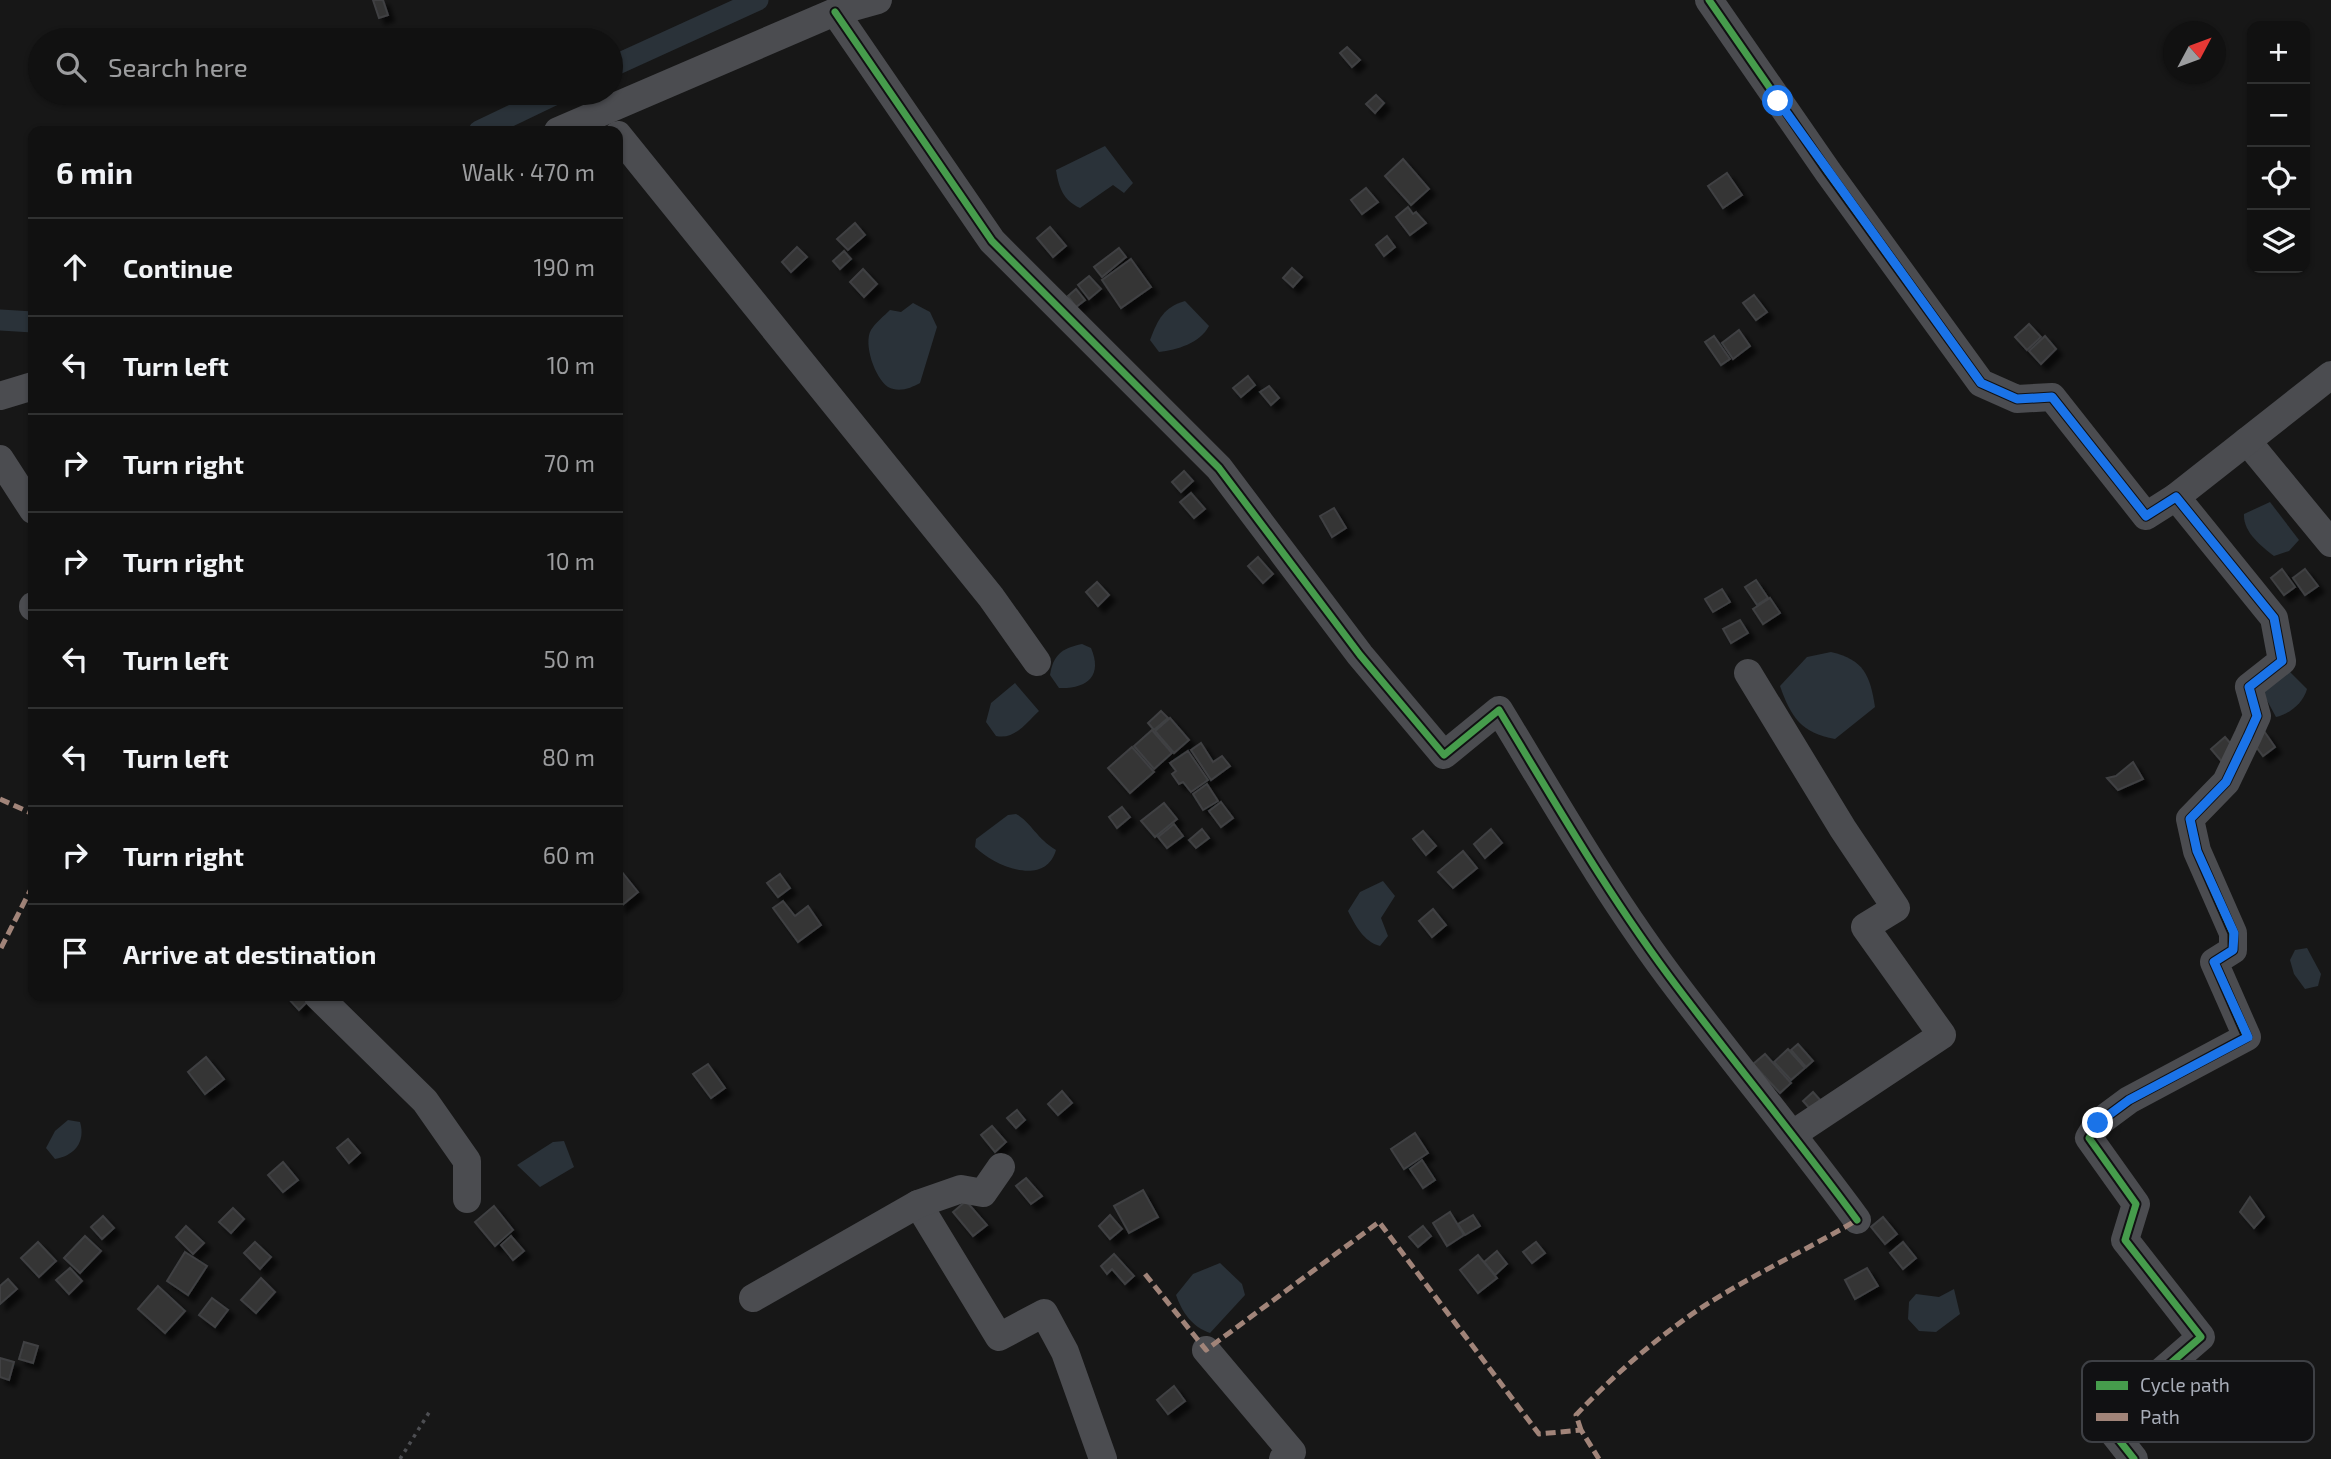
<!DOCTYPE html>
<html lang="en">
<head>
<meta charset="utf-8">
<style>
  :root { --surface:#111; --page:#1e1f1f; --text:#f1f3f6; --muted:#9c9d9f; --line:#303131 }
  body { margin:0; font-family:"Exo 2",sans-serif; background:var(--page); color:var(--text) }
  .controls { position:absolute; right:21px; top:21px; display:grid; overflow:hidden; border-radius:14px; box-shadow:0 2px 5px #0004 }
  .controls button { width:63px; height:63px; display:grid; place-items:center; padding:0; border:0; border-bottom:2px solid var(--line); background:var(--surface); color:var(--text); font:35px sans-serif }
  .compass { position:absolute; left:2163px; top:21px; width:63px; height:63px; border-radius:50%; background:var(--surface); box-shadow:0 2px 5px #0004; rotate:49deg }
  .stop { position:absolute; width:21px; height:21px; margin:-16px; border:5px solid #1a73e8; border-radius:50%; background:#fff }
  .stop.end { background:#1a73e8; border-color:#fff; box-shadow:0 2px 7px #0008 }
  .list { margin:0; padding:0; list-style:none }
  h2 { display:flex; justify-content:space-between; align-items:center; height:91px; margin:0; padding:0 28px; font-size:30px }
  h2 small { font-size:23px; font-weight:400; color:var(--muted) }
  .list li { display:grid; grid-template-columns:46px 1fr auto; gap:21px; align-items:center; box-sizing:border-box; height:98px; padding:0 28px; border-top:2px solid var(--line) }
  .list b { display:block; font-size:26px; white-space:nowrap }
  .list em { font-size:23px; font-style:normal; color:var(--muted) }
  .icon { flex:none; width:38px; height:38px; fill:none; stroke:currentColor; stroke-width:2; stroke-linecap:round; stroke-linejoin:round }
  .map { position:relative; flex:none; width:2331px; height:1459px; overflow:hidden }
  .search { position:absolute; background:var(--surface); box-shadow:0 2px 5px #0004; left:28px; top:28px; width:595px; height:77px; display:flex; align-items:center; gap:18px; box-sizing:border-box; padding:0 24px; border-radius:38px; color:var(--muted); font-size:26px }
  .panel { position:absolute; background:var(--surface); box-shadow:0 2px 5px #0004; left:28px; top:126px; width:595px; height:875px; border-radius:14px }
  .map>svg:first-child { display:block }
</style>
</head>
<body>
<div class="map">
<svg width="2331" height="1459" viewBox="0 0 2331 1459">
  <defs>
    <filter id="shadow"><feDropShadow dx="6" dy="6" stdDeviation="2" flood-color="#0009"/></filter>
  </defs>
  <rect width="100%" height="100%" fill="#171717"/>
  <!-- water -->
  <g fill="#2a3239">
    <path d="M1105,146L1133,183L1124,193L1113,185L1080,208C1063,200 1059,188 1056,170Z"/>
    <path d="M1185,301L1209,326C1200,343 1177,350 1159,352L1150,340C1158,319 1164,307 1185,301Z"/>
    <path d="M913,303L930,312L937,327L920,383C911,388 899,393 888,387C875,378 863,344 871,330C875,323 884,316 890,310L901,312Z"/>
    <path d="M2270,502L2299,540L2289,551L2274,556C2261,546 2243,532 2244,514Z"/>
    <path d="M1082,644L1091,648C1103,676 1087,689 1059,688L1050,675C1053,655 1062,648 1082,644Z"/>
    <path d="M1831,652C1864,660 1870,675 1875,707L1835,739C1801,733 1791,717 1780,686L1807,657Z"/>
    <path d="M2289,671L2307,689C2303,703 2291,713 2276,717L2263,693Z"/>
    <path d="M1015,683L1039,711C1026,723 1015,740 996,736L986,722L991,703Z"/>
    <path d="M1016,814C1031,822 1037,839 1056,850C1045,888 994,866 975,847L976,839L1008,815Z"/>
    <path d="M1383,881L1395,896L1381,918L1388,936L1380,946C1364,942 1355,925 1348,911L1360,892Z"/>
    <polygon points="2307,948 2321,974 2318,986 2305,989 2294,974 2290,960 2295,950"/>
    <path d="M68,1120L80,1122C86,1142 74,1156 55,1159L46,1148L55,1131Z"/>
    <polygon points="564,1141 574,1167 540,1187 517,1165 553,1142"/>
    <path d="M1220,1263L1242,1284L1245,1295L1210,1333C1192,1327 1182,1312 1176,1295L1193,1274Z"/>
    <polygon points="1954,1289 1960,1314 1936,1332 1919,1331 1908,1319 1909,1302 1916,1294 1939,1297"/>
  </g>
  <g fill="none" stroke-linecap="round" stroke-linejoin="round">
    <!-- canal -->
    <g stroke="#2a3239" stroke-width="21">
      <polyline points="611,67 758,0"/>
      <polyline points="479,131 558,93"/>
      <polyline points="0,320 33,322"/>
    </g>
  </g>
  <!-- building -->
  <g fill="#353536" stroke="#3f4043" stroke-width="2" filter="url(#shadow)">
    <polygon points="373,0 383,0 388,15 379,18"/>
    <polygon points="1347,47 1360,60 1352,67 1340,53"/>
    <polygon points="1376,95 1384,103 1375,113 1366,104"/>
    <polygon points="1403,159 1429,189 1411,205 1385,176"/>
    <polygon points="1727,173 1742,195 1723,208 1708,186"/>
    <polygon points="1366,188 1378,202 1362,214 1351,200"/>
    <polygon points="1408,207 1413,214 1416,212 1426,223 1410,235 1396,217"/>
    <polygon points="855,223 865,235 848,250 837,239"/>
    <polygon points="1050,227 1066,246 1053,257 1037,238"/>
    <polygon points="1387,236 1395,247 1384,256 1376,245"/>
    <polygon points="797,247 807,257 791,272 782,262"/>
    <polygon points="1119,248 1126,257 1102,277 1094,267"/>
    <polygon points="844,251 851,259 840,269 833,261"/>
    <polygon points="1131,259 1151,287 1121,308 1102,280"/>
    <polygon points="1292,268 1302,277 1293,287 1283,278"/>
    <polygon points="863,269 877,284 864,297 850,282"/>
    <polygon points="1089,276 1101,289 1089,299 1078,285"/>
    <polygon points="1076,289 1085,300 1076,307 1068,296"/>
    <polygon points="1754,295 1767,312 1756,320 1743,303"/>
    <polygon points="2029,324 2041,337 2027,350 2015,337"/>
    <polygon points="1739,330 1750,346 1733,359 1722,343"/>
    <polygon points="1714,336 1730,359 1721,365 1705,342"/>
    <polygon points="2045,336 2056,349 2041,364 2029,351"/>
    <polygon points="1248,376 1255,385 1241,397 1233,388"/>
    <polygon points="1269,386 1279,398 1271,405 1260,392"/>
    <polygon points="1184,471 1193,481 1181,492 1172,482"/>
    <polygon points="1191,493 1205,509 1194,518 1180,502"/>
    <polygon points="1334,508 1346,528 1332,537 1320,516"/>
    <polygon points="1258,557 1273,574 1263,583 1248,566"/>
    <polygon points="2282,569 2295,587 2284,595 2271,578"/>
    <polygon points="2305,569 2318,586 2305,595 2293,578"/>
    <polygon points="1756,580 1768,598 1757,605 1745,587"/>
    <polygon points="1097,582 1109,595 1098,606 1086,592"/>
    <polygon points="1722,589 1730,602 1713,612 1705,599"/>
    <polygon points="1770,598 1780,613 1763,624 1753,609"/>
    <polygon points="1740,620 1748,633 1731,643 1723,629"/>
    <polygon points="1161,711 1168,718 1154,730 1148,723"/>
    <polygon points="1170,718 1189,740 1174,753 1155,731"/>
    <polygon points="1152,730 1172,753 1154,769 1134,746"/>
    <polygon points="2264,731 2275,747 2263,756 2251,740"/>
    <polygon points="2225,737 2237,751 2223,763 2211,749"/>
    <polygon points="1201,743 1213,762 1222,756 1230,766 1211,780 1191,750"/>
    <polygon points="1132,747 1154,772 1130,793 1108,768"/>
    <polygon points="1188,751 1208,780 1191,792 1183,782 1179,784 1172,774 1176,771 1170,763"/>
    <polygon points="2133,762 2143,779 2118,790 2107,778 2116,776"/>
    <polygon points="1207,784 1218,801 1203,810 1193,794"/>
    <polygon points="1221,802 1233,818 1221,827 1209,811"/>
    <polygon points="1164,803 1177,819 1155,837 1141,821"/>
    <polygon points="1122,807 1130,817 1117,828 1109,817"/>
    <polygon points="1174,824 1183,836 1167,848 1158,837"/>
    <polygon points="1202,829 1209,838 1196,848 1189,840"/>
    <polygon points="1491,829 1502,843 1485,858 1474,844"/>
    <polygon points="1423,831 1436,846 1426,855 1413,839"/>
    <polygon points="1463,851 1477,868 1453,888 1438,872"/>
    <polygon points="622,872 638,892 620,907 618,876"/>
    <polygon points="780,874 790,888 778,897 767,883"/>
    <polygon points="783,901 795,916 808,906 821,925 798,942 773,908"/>
    <polygon points="1433,909 1446,925 1432,937 1419,921"/>
    <polygon points="286,996 304,996 309,1000 299,1010"/>
    <polygon points="1798,1044 1813,1061 1806,1067 1791,1050"/>
    <polygon points="1788,1049 1805,1068 1791,1080 1774,1062"/>
    <polygon points="1765,1054 1791,1083 1780,1093 1753,1064"/>
    <polygon points="206,1057 224,1079 205,1094 188,1072"/>
    <polygon points="708,1064 725,1088 711,1098 693,1074"/>
    <polygon points="1062,1091 1072,1103 1058,1115 1048,1104"/>
    <polygon points="1813,1092 1821,1101 1811,1110 1803,1101"/>
    <polygon points="1017,1110 1025,1120 1016,1128 1007,1118"/>
    <polygon points="992,1126 1006,1142 995,1152 981,1135"/>
    <polygon points="1415,1133 1428,1153 1404,1169 1391,1149"/>
    <polygon points="348,1139 360,1153 349,1163 337,1148"/>
    <polygon points="1422,1160 1435,1180 1423,1188 1410,1169"/>
    <polygon points="283,1162 298,1180 283,1192 268,1175"/>
    <polygon points="1026,1178 1042,1196 1031,1204 1016,1186"/>
    <polygon points="1143,1190 1158,1217 1129,1233 1114,1206"/>
    <polygon points="2250,1197 2264,1217 2254,1228 2240,1212"/>
    <polygon points="966,1201 987,1225 973,1236 953,1212"/>
    <polygon points="494,1206 513,1230 495,1246 475,1222"/>
    <polygon points="233,1208 244,1219 231,1233 219,1222"/>
    <polygon points="1450,1212 1464,1235 1447,1246 1433,1223"/>
    <polygon points="1110,1215 1122,1229 1110,1239 1099,1226"/>
    <polygon points="1473,1215 1480,1226 1465,1235 1458,1224"/>
    <polygon points="103,1216 114,1228 102,1239 91,1227"/>
    <polygon points="1883,1217 1897,1234 1885,1244 1871,1227"/>
    <polygon points="186,1226 204,1243 193,1254 176,1237"/>
    <polygon points="1423,1226 1431,1236 1418,1247 1409,1237"/>
    <polygon points="85,1236 101,1251 80,1273 64,1258"/>
    <polygon points="511,1236 524,1251 513,1260 501,1245"/>
    <polygon points="38,1242 56,1261 39,1277 21,1258"/>
    <polygon points="255,1242 271,1257 260,1269 244,1253"/>
    <polygon points="1536,1242 1545,1253 1532,1263 1523,1252"/>
    <polygon points="1903,1242 1916,1258 1903,1269 1890,1253"/>
    <polygon points="1497,1251 1507,1264 1495,1275 1484,1262"/>
    <polygon points="185,1252 207,1266 188,1295 167,1281"/>
    <polygon points="1114,1254 1134,1276 1125,1284 1112,1269 1107,1274 1101,1266"/>
    <polygon points="1478,1255 1497,1278 1478,1293 1460,1270"/>
    <polygon points="70,1268 82,1281 69,1294 56,1280"/>
    <polygon points="1867,1268 1878,1286 1855,1299 1845,1280"/>
    <polygon points="261,1278 275,1292 256,1313 241,1300"/>
    <polygon points="8,1279 17,1289 0,1304 0,1286"/>
    <polygon points="158,1286 185,1311 165,1333 138,1309"/>
    <polygon points="212,1298 228,1310 215,1327 199,1315"/>
    <polygon points="24,1342 38,1346 33,1363 19,1359"/>
    <polygon points="0,1358 14,1362 9,1380 0,1377"/>
    <polygon points="1174,1386 1185,1401 1168,1414 1157,1400"/>
  </g>
  <g fill="none" stroke-linecap="round" stroke-linejoin="round">
    <!-- path -->
    <polyline stroke="#4d4e52" stroke-width="3.5" stroke-dasharray="3.5 5" stroke-linecap="butt" points="400,1459 430,1411"/>
    <!-- minor -->
    <g stroke="#4b4c50" stroke-width="28">
      <polyline points="1709,0 1828,172 1981,383 2017,399 2052,397 2146,516 2176,497 2274,618 2282,661 2249,687 2257,716 2248,736 2226,782 2190,819 2197,851 2233,933 2233,950 2214,962 2247,1037 2129,1100 2098,1123 2089,1138 2136,1204 2125,1240 2201,1337 2104,1421 2134,1459"/>
      <path d="M835,12L992,241L1219,468L1360,655L1444,755L1499,710C1556,804 1611,900 1678,988C1737,1066 1799,1141 1857,1220"/>
      <polyline points="558,131 835,12 878,0"/>
      <polyline points="618,135 991,597 1037,662"/>
      <polyline points="0,396 33,386"/>
      <polyline points="2247,441 2331,543"/>
      <polyline points="0,459 33,510"/>
      <polyline points="2176,497 2331,375"/>
      <polyline points="33,606 33,607"/>
      <polyline points="1748,673 1843,829 1896,908 1865,927 1942,1035 1793,1134"/>
      <polyline points="318,996 425,1101 467,1161 467,1199"/>
      <polyline points="918,1204 999,1337 1044,1313 1065,1352 1103,1459"/>
      <polyline points="753,1298 918,1204 961,1189 983,1193 1001,1167"/>
      <polyline points="1206,1350 1292,1452 1283,1459"/>
    </g>
    <!-- quiet -->
    <g stroke="#a18479" stroke-width="5" stroke-dasharray="10 5" stroke-linecap="butt">
      <polyline points="0,799 33,814"/>
      <polyline points="1,948 33,885"/>
      <polyline points="1145,1274 1206,1350 1379,1222 1539,1434 1581,1430 1599,1459"/>
      <path d="M1581,1430L1576,1415C1609,1380 1645,1348 1685,1319C1738,1281 1800,1254 1857,1220"/>
    </g>
    <!-- cycleway casing -->
    <g stroke="#111113" stroke-width="11">
      <g id="cycleway">
        <polyline points="1709,0 1828,172 1981,383 2017,399 2052,397 2146,516 2176,497 2274,618 2282,661 2249,687 2257,716 2248,736 2226,782 2190,819 2197,851 2233,933 2233,950 2214,962 2247,1037 2129,1100 2098,1123 2089,1138 2136,1204 2125,1240 2201,1337 2104,1421 2134,1459"/>
        <path d="M835,12L992,241L1219,468L1360,655L1444,755L1499,710C1556,804 1611,900 1678,988C1737,1066 1799,1141 1857,1220"/>
      </g>
    </g>
    <!-- cycleway -->
    <use href="#cycleway" stroke="#469c4c" stroke-width="7"/>
  </g>
  <g fill="none" stroke-linecap="round" stroke-linejoin="round">
    <!-- route -->
    <polyline stroke="#1a73e8" stroke-width="9" points="1778,101 1981,383 2017,399 2052,397 2146,516 2176,497 2274,618 2282,661 2249,687 2257,716 2248,736 2226,782 2190,819 2197,851 2234,933 2233,950 2214,962 2248,1037 2129,1100 2098,1123"/>
  </g>
  <!-- legend -->
  <rect x="2082" y="1361" width="232" height="81" rx="10" fill="#111113" stroke="#3e4045" stroke-width="2"/>
  <rect x="2096" y="1381" width="32" height="9" fill="#469c4c"/>
  <rect x="2096" y="1413" width="32" height="8" fill="#a18479"/>
  <g font-size="19" fill="#a8adb8">
    <text x="2140" y="1392">Cycle path</text>
    <text x="2140" y="1424">Path</text>
  </g>
</svg>
<div class="controls">
<button>+</button>
<button>−</button>
<button><svg class="icon" aria-label="locate" viewBox="0 0 24 24"><circle cx="12" cy="12" r="6"/><path d="M12 2v4M12 18v4M2 12h4M18 12h4"/></svg></button>
<button><svg class="icon" aria-label="layers" viewBox="0 0 24 24"><path d="M12 4l9 5-9 5-9-5zM3 14l9 5 9-5"/></svg></button>
</div>
<svg class="compass" viewBox="-18 -18 36 36"><path d="M0-13l5 13h-10z" fill="#e53935"/><path d="M0 13l5-13h-10z" fill="#9c9d9f"/></svg>
<div class="stop" style="left:1778px;top:101px"></div>
<div class="stop end" style="left:2098px;top:1123px"></div>
<div class="search"><svg class="icon" aria-label="search" viewBox="0 0 24 24"><circle cx="10" cy="10" r="6"/><path d="M15 15l6 6"/></svg>Search here</div>
<section class="panel">
<h2>6 min<small>Walk · 470 m</small></h2>
<ul class="list">
<li><svg class="icon" aria-label="ahead" viewBox="0 0 24 24"><path d="M12 20V5M6 11l6-6 6 6"/></svg><div><b>Continue</b></div><em>190 m</em></li>
<li><svg class="icon" aria-label="left" viewBox="0 0 24 24"><path d="M17 20v-9H6M10 6l-5 5 5 5"/></svg><div><b>Turn left</b></div><em>10 m</em></li>
<li><svg class="icon" aria-label="right" viewBox="0 0 24 24"><path d="M7 20v-9h11M14 6l5 5-5 5"/></svg><div><b>Turn right</b></div><em>70 m</em></li>
<li><svg class="icon" aria-label="right" viewBox="0 0 24 24"><path d="M7 20v-9h11M14 6l5 5-5 5"/></svg><div><b>Turn right</b></div><em>10 m</em></li>
<li><svg class="icon" aria-label="left" viewBox="0 0 24 24"><path d="M17 20v-9H6M10 6l-5 5 5 5"/></svg><div><b>Turn left</b></div><em>50 m</em></li>
<li><svg class="icon" aria-label="left" viewBox="0 0 24 24"><path d="M17 20v-9H6M10 6l-5 5 5 5"/></svg><div><b>Turn left</b></div><em>80 m</em></li>
<li><svg class="icon" aria-label="right" viewBox="0 0 24 24"><path d="M7 20v-9h11M14 6l5 5-5 5"/></svg><div><b>Turn right</b></div><em>60 m</em></li>
<li><svg class="icon" aria-label="arrive" viewBox="0 0 24 24"><path d="M6 21V4h12l-3 4 3 4H6"/></svg><div><b>Arrive at destination</b></div></li>
</ul>
</section>
</div>
</body>
</html>
